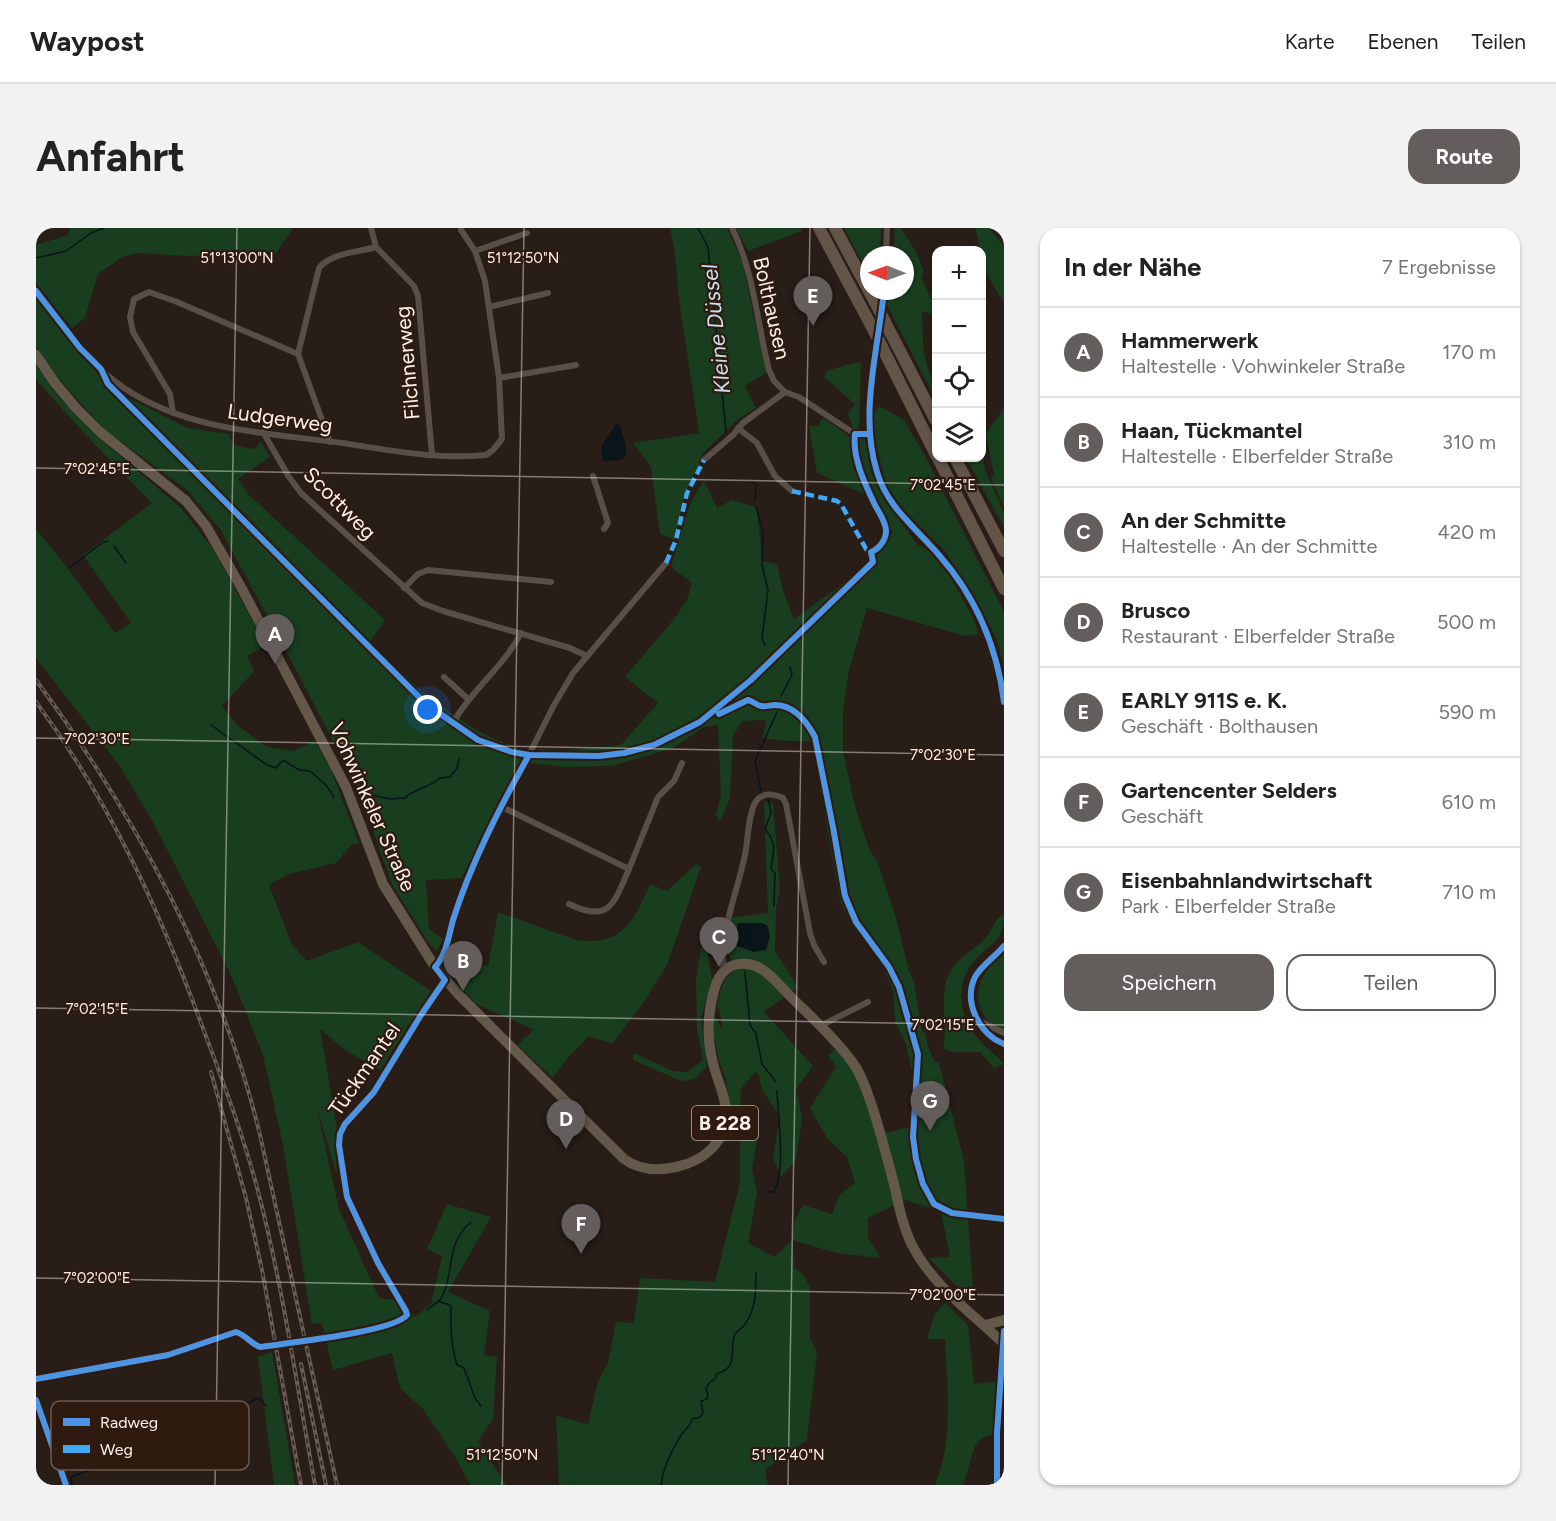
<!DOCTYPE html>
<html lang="de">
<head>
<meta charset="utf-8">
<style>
  :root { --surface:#fff; --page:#f2f2f2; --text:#222; --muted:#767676; --line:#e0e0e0; --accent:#635d5b }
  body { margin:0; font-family:Figtree,sans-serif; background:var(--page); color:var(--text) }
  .controls { position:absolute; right:18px; top:18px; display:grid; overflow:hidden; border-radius:12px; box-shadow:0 2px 4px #0004 }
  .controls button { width:54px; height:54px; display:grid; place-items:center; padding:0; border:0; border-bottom:2px solid var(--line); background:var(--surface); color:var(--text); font:30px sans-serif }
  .compass { position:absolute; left:824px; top:18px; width:54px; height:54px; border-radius:50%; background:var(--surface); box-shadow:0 2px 4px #0004; rotate:271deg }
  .you { position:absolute; left:392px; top:482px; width:21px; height:21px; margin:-15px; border:4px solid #fff; border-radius:50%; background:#1a73e8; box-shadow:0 0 0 9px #1a73e833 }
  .badge { display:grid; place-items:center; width:39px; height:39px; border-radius:50%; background:var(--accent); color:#fff; font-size:20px; font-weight:700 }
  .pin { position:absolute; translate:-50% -50px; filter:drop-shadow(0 2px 3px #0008) }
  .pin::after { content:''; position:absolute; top:32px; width:21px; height:18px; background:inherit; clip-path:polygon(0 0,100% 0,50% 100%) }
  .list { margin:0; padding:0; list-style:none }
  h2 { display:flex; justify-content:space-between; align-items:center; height:78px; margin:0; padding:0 24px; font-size:26px }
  h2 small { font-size:20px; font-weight:400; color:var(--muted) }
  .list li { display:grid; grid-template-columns:39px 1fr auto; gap:18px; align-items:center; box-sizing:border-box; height:90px; padding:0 24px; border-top:2px solid var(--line) }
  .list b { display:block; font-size:22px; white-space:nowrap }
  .list p { margin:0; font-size:20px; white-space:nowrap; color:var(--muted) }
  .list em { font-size:20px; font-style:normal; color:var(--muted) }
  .actions { display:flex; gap:12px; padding:18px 24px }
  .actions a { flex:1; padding:14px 0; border:2px solid var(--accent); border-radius:18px; text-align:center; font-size:21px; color:var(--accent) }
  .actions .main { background:var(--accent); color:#fff }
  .icon { flex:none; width:33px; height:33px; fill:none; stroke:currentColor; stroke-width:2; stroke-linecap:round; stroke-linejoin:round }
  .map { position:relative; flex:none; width:968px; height:1257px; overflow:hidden; border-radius:18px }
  header { display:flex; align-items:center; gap:36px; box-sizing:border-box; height:84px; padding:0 30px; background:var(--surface); border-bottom:2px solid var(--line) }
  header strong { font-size:28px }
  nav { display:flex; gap:33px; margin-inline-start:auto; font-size:21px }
  .intro { display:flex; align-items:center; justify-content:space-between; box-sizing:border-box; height:144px; padding:0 36px }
  h1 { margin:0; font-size:42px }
  .button { padding:15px 27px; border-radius:18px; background:var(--accent); color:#fff; font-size:21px; font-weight:700 }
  main { display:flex; gap:36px; padding:0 36px }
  aside { flex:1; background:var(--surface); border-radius:18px; box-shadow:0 2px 4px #0004 }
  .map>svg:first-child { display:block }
</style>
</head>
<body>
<header>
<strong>Waypost</strong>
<nav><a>Karte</a><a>Ebenen</a><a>Teilen</a></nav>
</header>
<div class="intro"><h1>Anfahrt</h1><a class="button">Route</a></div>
<main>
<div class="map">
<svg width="968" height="1257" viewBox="0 0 968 1257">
  <rect width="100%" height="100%" fill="#281d17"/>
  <!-- green -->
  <g fill="#183e1f">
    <polygon points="34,0 257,0 240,25 150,28 101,25 86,29 62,46 49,90 36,100 0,55 0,17 32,7"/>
    <polygon points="634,0 691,0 707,36 718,90 731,144 709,158 720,180 702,191 666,226 662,238 648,267 639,312 624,306 615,239 597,215 663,205 643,71 639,25"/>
    <polygon points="700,0 765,0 766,3 712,23"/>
    <polygon points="808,0 845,0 844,27 833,27 833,35 832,34 827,36"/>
    <path d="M859,0H865L880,24L888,44L885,49L900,81V86L886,84C887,99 886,115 889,129C891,144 901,157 900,172L850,75L851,63H869V27H854V24H858Z"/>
    <path d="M939,0H953L968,19V74C959,62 951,47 946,32C943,21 943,11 939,0Z"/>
    <path d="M0,68L37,117L75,161L152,200L193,206L197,217L218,221L225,214L234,229L202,251L213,267L349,392L334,414C375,454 433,510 491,522L426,650L390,652L393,701L407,711L401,723L394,717L357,658L320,557L247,417L184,301L151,262L69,202L22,150L0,119Z"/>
    <polygon points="825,134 823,202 818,202 812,186 819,176 788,149 791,143 809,137"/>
    <polygon points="0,137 23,169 58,206 145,280 177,321 230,417 211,428 218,443 186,478 202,498 231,519 257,523 279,513 295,542 323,615 316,616 300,635 253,646 233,657 256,717 271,733 322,714 395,763 344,842 309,822 284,801 301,901 299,918 301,947 280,877 303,981 343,1070 368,1073 379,1089 395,1076 406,1028 391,1021 411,976 455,989 412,1064 454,1083 448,1127 461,1129 457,1191 442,1213 470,1257 434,1257 420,1230 387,1181 364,1160 356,1125 297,1142 286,1095 276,1096 247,917 227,827 196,749 117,594 83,537 0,430 0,301 30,338 79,405 95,395 47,327 116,275 48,205 3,155 0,151"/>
    <polygon points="843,178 868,192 888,226 968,384 968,440 961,412 939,369 909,323 866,280 850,255 838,209 836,188"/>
    <polygon points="968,180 968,279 955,250 958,247 950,206"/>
    <path d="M787,190L812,207L815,213H821L825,210H829L835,242L849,273L881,316L894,324L916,352L938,391L942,406L929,408L831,380L813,442L807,481V523L819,579L834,623L842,635L860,690L873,744L878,754L886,803L890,806L891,816L898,833L903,835L928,933L938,1076L893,1030L914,1029L905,983L869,972L832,990V1010L845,1030L800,1025L756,1012L758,1040L767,1046L774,1059V1111L781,1124L771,1212L729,1242L732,1257H523L520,1188L552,1196L562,1153L572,1135L580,1094L598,1095L604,1050L679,1054L704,955V905L694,894L690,852L683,833L677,806L676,784L687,802L684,784L681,777C685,764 687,745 702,742L684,714L690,690L732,685L728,574L737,576L744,661L740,681L739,723L762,759L728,784L777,838L760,861L766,889L763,912L759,934L745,948L737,930L744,889L726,861L722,845L719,844L705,861L704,893H715L711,899L722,908L716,940L721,965L712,1015L738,1029L756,1012L759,992L767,977L796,986L804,966L819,955L811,929L791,910L774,880L800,839L792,827L801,820L817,839L843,906L875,899L878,853L870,816L859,793L857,763L846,736L817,699L804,673L776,513H749L727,510L730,492L706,493L697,508L694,570L684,593L680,588L685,567L682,497L668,499L637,520L576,538L528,539L494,535L503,521L526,523L585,517L622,475L589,449L638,391L651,372L656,355L635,339L654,276L668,252L681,280L696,272L721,279L726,333L741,336L747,363L758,391L836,335L857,304L830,267L781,245L773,198H782Z"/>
    <polygon points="946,220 949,242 968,285 968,299 930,230 945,230"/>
    <path d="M660,636L665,639L631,737L609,772L577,815L552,809L530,832L517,850L481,817L498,802L440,776L409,741V735L413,731L452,738L462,684L540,712C586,719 598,693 614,656L631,663Z"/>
    <path d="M968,686C968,713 955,715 939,732C921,751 922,780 935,802C942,813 959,826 968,836L958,840L944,824H916L907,821C913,795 900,763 917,739C925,728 939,720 949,711C957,703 957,691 968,686Z"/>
    <polygon points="668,705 676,753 665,790 671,838 658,851 645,853 597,832 598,825 637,843 651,844 667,832 661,801 660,751"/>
    <path d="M968,724V803C946,795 935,770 947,749C952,739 961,732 968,724Z"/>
    <path d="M909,1075L932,1097L938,1156L963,1153L960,1205L946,1210L939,1218L927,1257H899C918,1214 911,1157 909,1111H891L898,1087Z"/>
    <polygon points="236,1124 259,1257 238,1257 222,1129"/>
  </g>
  <!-- water -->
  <g fill="#09141b">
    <path d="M580,196L584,198C586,209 593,218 589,229L584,232L567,233L565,219Z"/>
    <polygon points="702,695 725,695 731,697 734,708 730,722 718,724 701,718 699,712"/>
  </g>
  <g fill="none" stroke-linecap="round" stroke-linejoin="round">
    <!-- stream -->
    <g stroke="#09141b" stroke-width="1.5">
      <polyline points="662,0 672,19 690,204"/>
      <polyline points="0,30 30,23 55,5 68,0"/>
      <polyline points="713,252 720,256 719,273"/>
      <polyline points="720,279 727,304 726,337 732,362 726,410 729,417"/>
      <polyline points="78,318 90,335"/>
      <polyline points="33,340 67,314 72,313"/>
      <polyline points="745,468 756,447 754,439"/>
      <polyline points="175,497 231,537 240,540 247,532 263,542 274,543 290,557 298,569"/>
      <polyline points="725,563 719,533 741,484"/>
      <path d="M331,566L354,571L369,570C379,560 394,560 404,550L414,549L421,540L423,531"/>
      <path d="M732,570L735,585L729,601C742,617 737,622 735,641L739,645L738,678"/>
      <polyline points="709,744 714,797 720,806 726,836 740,854"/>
      <path d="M732,964H738C750,941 742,889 741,863"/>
      <path d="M402,1073L414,1077L415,1080C414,1101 415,1118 421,1137L428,1140L439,1170L445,1178"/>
      <path d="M391,1082C396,1078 403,1074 406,1069C419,1045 409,1015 435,994"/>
      <polyline points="36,1257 35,1249 76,1234 223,1170 230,1178"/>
      <path d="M625,1257C627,1240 636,1222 645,1207C649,1201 655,1198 656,1191L664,1189L667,1185L665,1173L671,1171L672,1166L670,1161L673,1155L680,1150V1146C705,1139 692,1121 699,1106C702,1102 707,1100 709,1096C720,1081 720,1063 720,1045"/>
    </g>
    <!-- minor -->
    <g stroke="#594f46" stroke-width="6">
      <polyline points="335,0 340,19 378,58 382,68 396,227"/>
      <path d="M696,0C718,44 721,95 733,142L738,153L749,164"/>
      <polyline points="439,23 491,5"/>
      <polyline points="850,27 851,0"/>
      <path d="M0,63C27,97 51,135 88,160C152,203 232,205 306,215C353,222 402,232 450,227L457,222L466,211L463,150L449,53L439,23L425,2"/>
      <path d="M848,63C842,122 823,186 841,244C851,279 880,300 903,327C940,369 961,419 968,474"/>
      <polyline points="453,79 512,65"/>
      <path d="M262,126L283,40C295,25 322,24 340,19"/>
      <polyline points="463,150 540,137"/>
      <polyline points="137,185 134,166 97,104 94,89 98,71 113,64 141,74 262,126 294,214"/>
      <polyline points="702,200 721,215 739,248 756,263"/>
      <polyline points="227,204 253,249 265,265 386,375 407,383 534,420 551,428"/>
      <polyline points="668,232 697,207 707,195 749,164 763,169 819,206 833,206"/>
      <polyline points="557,248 572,295 568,301"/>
      <polyline points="368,360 382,346 392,342 515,354"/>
      <polyline points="408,449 432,471"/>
      <path d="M420,490C439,459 468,438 485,405"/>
      <polyline points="466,579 593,641 622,569 638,553 646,535"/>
      <path d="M533,676C574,696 578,675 593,641"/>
      <path d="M968,718C959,729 946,737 939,749C927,774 943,806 968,816"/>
      <polyline points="399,739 406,729 422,677 442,628 518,477 537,445 630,335"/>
      <path d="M688,743C682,704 704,659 710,621C712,609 713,581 721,572C728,564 738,566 747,570L750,576L774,705L778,717L788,734"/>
      <polyline points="946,794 968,805"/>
      <polyline points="784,798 832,774"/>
      <polyline points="371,1087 370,1083 342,1035 311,969 303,917 304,906 309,896 338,864 385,787 409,752"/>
    </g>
    <!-- tertiary -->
    <polyline stroke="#594f46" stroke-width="8" points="0,1172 30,1257"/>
    <!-- primary -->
    <g stroke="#64584b" stroke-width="10">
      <polyline points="966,0 968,2"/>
      <path d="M0,127L19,155L40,180L64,204L150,273L170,298L205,359L310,559L347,656L399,739L423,767L588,931C603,942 622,943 640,939C668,933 691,914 690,883C689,865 679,848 676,831C670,806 672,783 679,759C683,747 690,737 704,736C726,733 741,755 755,769C776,790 800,811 817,835C825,846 830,860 834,872C844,901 851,930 859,960C863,979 867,999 876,1017C896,1057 936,1085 968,1116"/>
      <polyline points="949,1097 968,1092"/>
    </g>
    <!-- motorway -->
    <g stroke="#625447" stroke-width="12">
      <polyline points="783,0 838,103"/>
      <polyline points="799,0 841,78"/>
      <polyline points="849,94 900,193"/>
      <polyline points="846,119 900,227"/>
      <polyline points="902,230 968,361"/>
      <polyline points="919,230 968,323"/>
    </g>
    <!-- rail casing -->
    <g stroke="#665e57" stroke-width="4">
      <g id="rail">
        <path d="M0,452C99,587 185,744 224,907L301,1257"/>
        <path d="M0,474C74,574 122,679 165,795C186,851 207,906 222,963C247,1059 261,1159 279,1257"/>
        <polyline points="175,844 210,970 226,1042 265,1257"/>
        <polyline points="265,1136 290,1257"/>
      </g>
    </g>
    <!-- rail -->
    <use href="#rail" stroke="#2f1a10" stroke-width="1.5" stroke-dasharray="4.5" stroke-linecap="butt"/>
    <!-- motorway-bridge -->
    <g stroke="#625447" stroke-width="12">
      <polyline points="841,78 849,94"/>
      <polyline points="838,103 846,119"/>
    </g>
    <!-- quiet -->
    <g stroke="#3fa9f5" stroke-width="4.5" stroke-dasharray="9 4.5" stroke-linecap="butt">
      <polyline points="756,263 801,273 805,276 830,321 835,324 840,322"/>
      <polyline points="630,335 640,312 651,265 668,232"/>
    </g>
    <!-- cycleway casing -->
    <g stroke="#2f1a10" stroke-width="10">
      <g id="cycleway">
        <path d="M0,63L44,120L65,141L72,156L82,166L390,476L442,512L476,524L493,527L563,528L588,525L618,517L664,494L715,452L837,334L835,324C843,321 850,312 850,303C850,294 843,285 839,277C829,256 816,230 819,206H833"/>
        <path d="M848,63C842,122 823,186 841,244C851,279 880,300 903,327C940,369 961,419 968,474"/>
        <path d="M683,486L712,472C717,473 720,477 725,478C729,479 735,477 739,477C759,477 771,494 779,509L797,599L809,668L820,694L853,739L863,759L882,826L877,909L880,931L887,956L898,976L916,985L968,991"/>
        <path d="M968,718C959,729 946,737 939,749C927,774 943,806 968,816"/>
        <path d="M0,1151L132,1127L200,1104C210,1107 214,1115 224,1119C250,1115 358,1104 371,1087L370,1083L342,1035L311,969L303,917L304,906L309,896L338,864L385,787L409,752L399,739C410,728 413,707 417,692C435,635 464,579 493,527"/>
        <polyline points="0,1172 30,1257"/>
        <polyline points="961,1257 961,1205 968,1103"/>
      </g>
    </g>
    <!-- cycleway -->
    <use href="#cycleway" stroke="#4d94e3" stroke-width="6"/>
  </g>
  <!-- ticks -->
  <path fill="none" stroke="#fdf0eb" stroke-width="1.5" stroke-opacity="0.45" d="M0,240L968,257M0,510L968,527M0,780L968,797M0,1050L968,1067M179,1257L201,0M466,1257L488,0M752,1257L774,0"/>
  <g text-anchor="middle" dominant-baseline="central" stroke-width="4.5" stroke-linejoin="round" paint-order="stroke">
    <!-- shield labels -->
    <rect fill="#2f1a10" stroke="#bfb0a9" stroke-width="1.5" x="656" y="878" width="66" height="34" rx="4.5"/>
    <g font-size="20" font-weight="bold" fill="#fdf0eb">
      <text x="689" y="895">B 228</text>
    </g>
    <!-- street labels -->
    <g font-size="21" fill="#fdf0eb" stroke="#2f1a10">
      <text transform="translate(736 80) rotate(77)">Bolthausen</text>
      <text transform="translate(371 135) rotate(-95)">Filchnerweg</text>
      <text transform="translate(244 190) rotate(8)">Ludgerweg</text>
      <text transform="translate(304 275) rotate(45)">Scottweg</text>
      <text transform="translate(337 579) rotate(66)">Vohwinkeler Straße</text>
      <text transform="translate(328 841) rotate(-55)">Tückmantel</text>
    </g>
    <!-- water labels -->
    <g font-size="22" font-style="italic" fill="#cadfee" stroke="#2f1a10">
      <text transform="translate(680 101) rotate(-96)">Kleine Düssel</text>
    </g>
  </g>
  <!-- legend -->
  <rect x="15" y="1173" width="198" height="69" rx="9" fill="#2f1a10" stroke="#6d5a52" stroke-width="1.5"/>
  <rect x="27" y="1190" width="27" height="8" fill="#4d94e3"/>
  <rect x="27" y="1217" width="27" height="8" fill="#3fa9f5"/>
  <g font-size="16" fill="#fdf0eb">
    <text x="64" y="1200">Radweg</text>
    <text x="64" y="1227">Weg</text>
  </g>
  <g font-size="15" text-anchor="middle" fill="#fdf0eb" stroke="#2f1a10" stroke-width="4.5" stroke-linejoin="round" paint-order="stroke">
    <text x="201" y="35">51°13'00"N</text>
    <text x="487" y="35">51°12'50"N</text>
    <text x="61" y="246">7°02'45"E</text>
    <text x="907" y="262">7°02'45"E</text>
    <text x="61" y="516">7°02'30"E</text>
    <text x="907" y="532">7°02'30"E</text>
    <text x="61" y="786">7°02'15"E</text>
    <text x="907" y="802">7°02'15"E</text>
    <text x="61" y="1055">7°02'00"E</text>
    <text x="907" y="1072">7°02'00"E</text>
    <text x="466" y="1232">51°12'50"N</text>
    <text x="752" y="1232">51°12'40"N</text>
  </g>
</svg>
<div class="controls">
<button>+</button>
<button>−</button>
<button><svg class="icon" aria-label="locate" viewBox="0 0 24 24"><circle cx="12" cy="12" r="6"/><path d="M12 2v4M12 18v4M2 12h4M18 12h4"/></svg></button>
<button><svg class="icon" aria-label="layers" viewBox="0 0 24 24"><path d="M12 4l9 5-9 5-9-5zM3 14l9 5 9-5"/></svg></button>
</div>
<svg class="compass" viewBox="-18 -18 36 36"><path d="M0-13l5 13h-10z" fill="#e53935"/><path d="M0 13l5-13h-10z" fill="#767676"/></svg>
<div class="you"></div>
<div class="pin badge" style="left:239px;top:436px">A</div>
<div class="pin badge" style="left:427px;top:763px">B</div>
<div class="pin badge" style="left:683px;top:739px">C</div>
<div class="pin badge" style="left:530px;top:921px">D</div>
<div class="pin badge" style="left:777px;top:98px">E</div>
<div class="pin badge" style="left:545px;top:1026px">F</div>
<div class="pin badge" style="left:894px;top:903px">G</div>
</div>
<aside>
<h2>In der Nähe<small>7 Ergebnisse</small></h2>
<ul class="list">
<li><span class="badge">A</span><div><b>Hammerwerk</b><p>Haltestelle · Vohwinkeler Straße</p></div><em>170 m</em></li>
<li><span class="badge">B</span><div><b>Haan, Tückmantel</b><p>Haltestelle · Elberfelder Straße</p></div><em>310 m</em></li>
<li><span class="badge">C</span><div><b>An der Schmitte</b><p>Haltestelle · An der Schmitte</p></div><em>420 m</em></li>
<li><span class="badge">D</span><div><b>Brusco</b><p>Restaurant · Elberfelder Straße</p></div><em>500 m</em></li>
<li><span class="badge">E</span><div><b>EARLY 911S e. K.</b><p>Geschäft · Bolthausen</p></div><em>590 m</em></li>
<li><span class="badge">F</span><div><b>Gartencenter Selders</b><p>Geschäft</p></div><em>610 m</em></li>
<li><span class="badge">G</span><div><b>Eisenbahnlandwirtschaft</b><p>Park · Elberfelder Straße</p></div><em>710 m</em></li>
</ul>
<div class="actions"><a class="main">Speichern</a><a>Teilen</a></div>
</aside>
</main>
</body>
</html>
